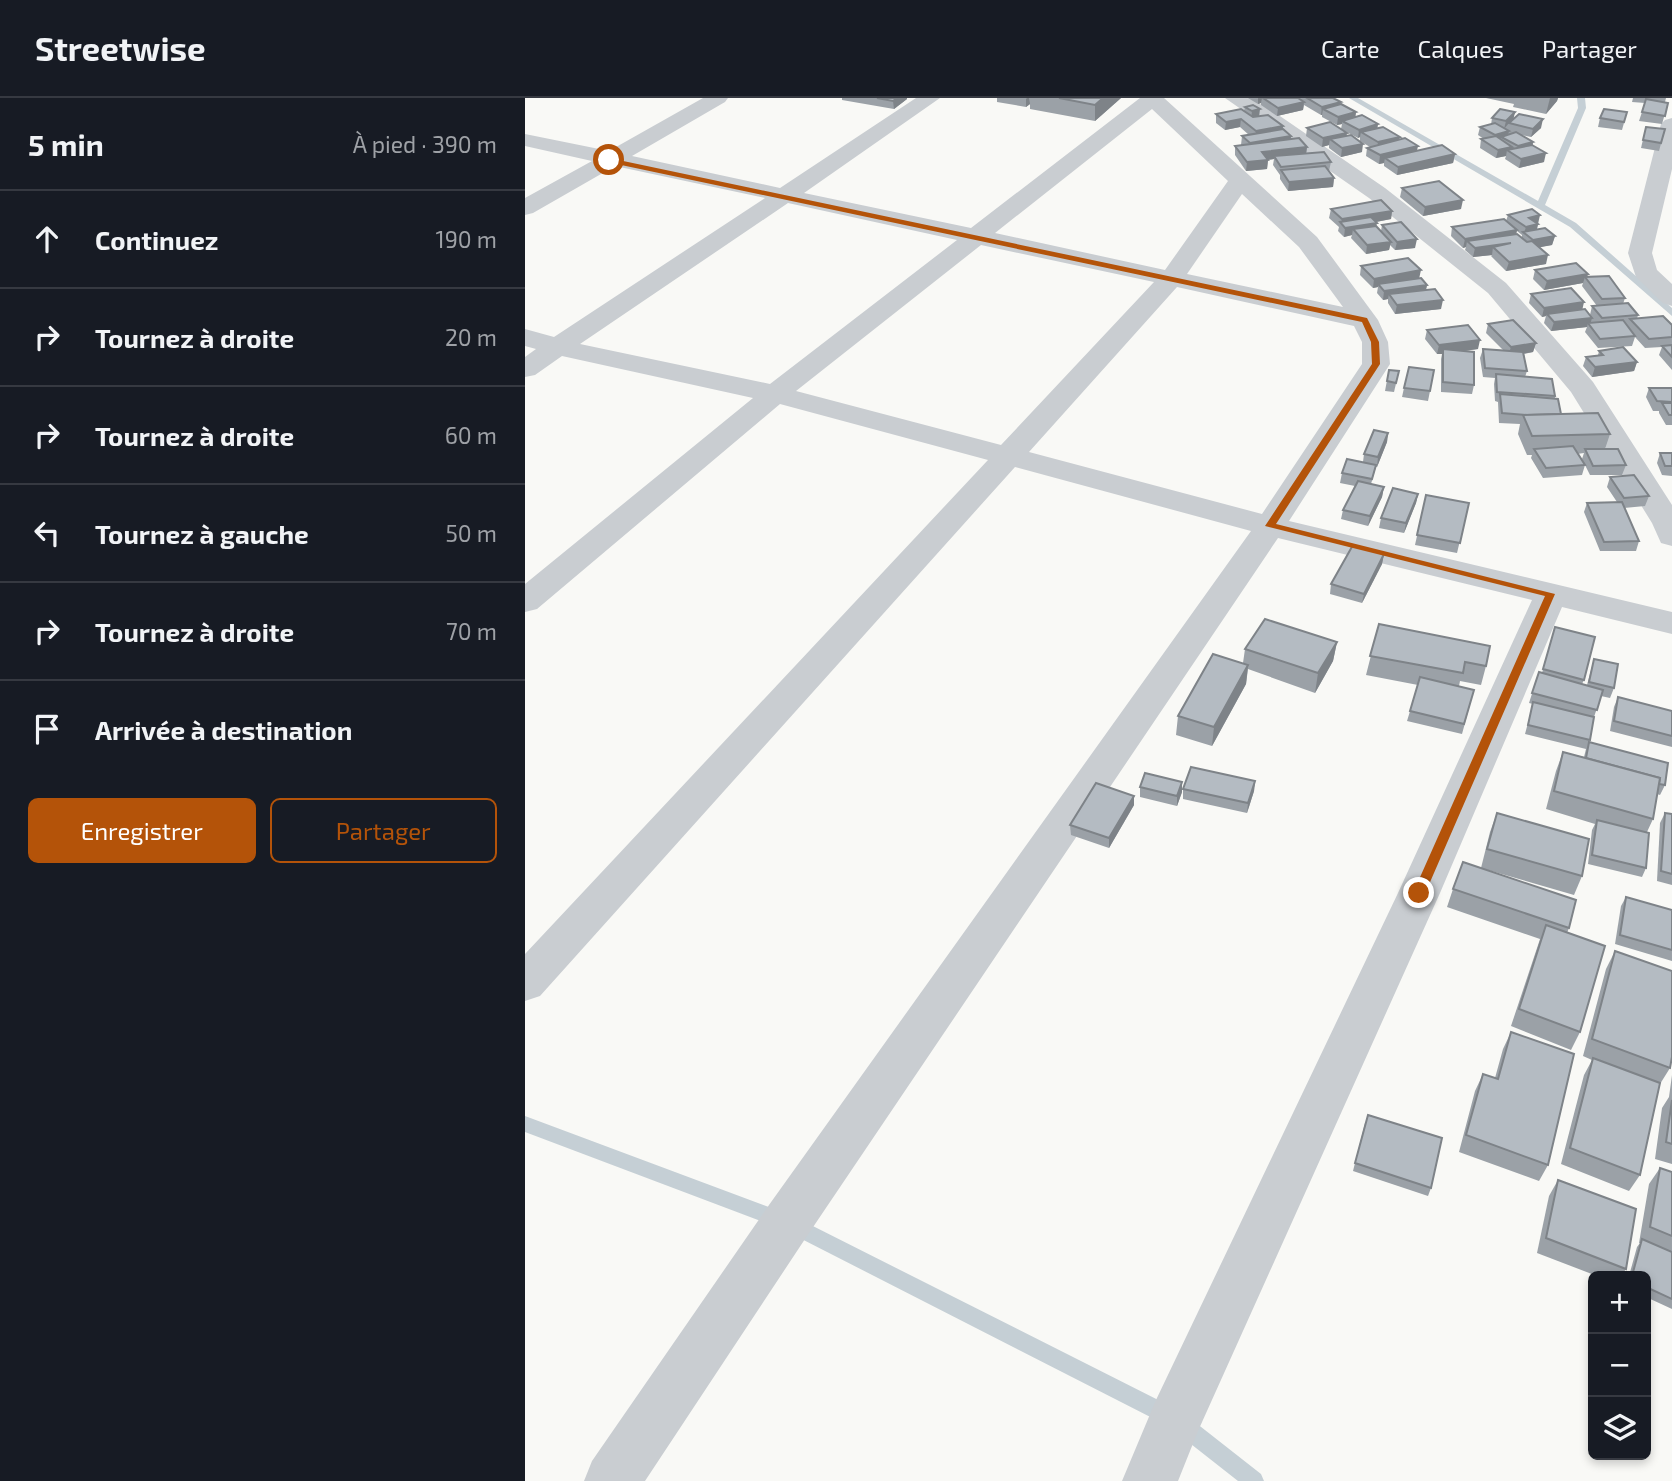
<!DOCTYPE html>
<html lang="fr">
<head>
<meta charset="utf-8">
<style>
  :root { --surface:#171b24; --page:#242831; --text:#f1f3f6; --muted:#9ea1a6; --line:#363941; --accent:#b45309 }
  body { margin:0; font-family:"Exo 2",sans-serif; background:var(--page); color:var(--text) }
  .controls { position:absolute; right:21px; bottom:21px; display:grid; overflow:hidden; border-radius:10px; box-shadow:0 4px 10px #0003 }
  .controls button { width:63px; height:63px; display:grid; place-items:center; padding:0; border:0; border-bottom:2px solid var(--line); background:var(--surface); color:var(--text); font:35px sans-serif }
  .stop { position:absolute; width:21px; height:21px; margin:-16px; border:5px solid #b45309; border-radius:50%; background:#fff }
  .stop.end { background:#b45309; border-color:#fff; box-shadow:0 2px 7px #0008 }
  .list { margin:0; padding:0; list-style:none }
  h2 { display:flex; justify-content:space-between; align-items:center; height:91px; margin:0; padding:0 28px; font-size:30px }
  h2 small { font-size:23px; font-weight:400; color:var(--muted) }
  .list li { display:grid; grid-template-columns:46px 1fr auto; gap:21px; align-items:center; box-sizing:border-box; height:98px; padding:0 28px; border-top:2px solid var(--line) }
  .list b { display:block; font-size:26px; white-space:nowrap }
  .list em { font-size:23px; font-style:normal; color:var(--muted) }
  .actions { display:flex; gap:14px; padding:21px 28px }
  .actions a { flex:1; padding:16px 0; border:2px solid var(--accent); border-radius:10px; text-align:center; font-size:24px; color:var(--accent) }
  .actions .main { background:var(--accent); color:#fff }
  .icon { flex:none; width:38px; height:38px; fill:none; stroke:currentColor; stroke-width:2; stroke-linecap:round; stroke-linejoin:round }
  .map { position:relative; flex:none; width:1147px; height:1383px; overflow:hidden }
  header { display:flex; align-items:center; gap:42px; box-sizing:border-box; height:98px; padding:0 35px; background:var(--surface); border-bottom:2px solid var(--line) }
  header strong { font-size:33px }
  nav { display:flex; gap:38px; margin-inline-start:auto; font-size:24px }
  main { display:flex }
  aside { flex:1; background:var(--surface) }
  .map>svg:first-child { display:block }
</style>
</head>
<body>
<header>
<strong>Streetwise</strong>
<nav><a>Carte</a><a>Calques</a><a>Partager</a></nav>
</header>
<main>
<aside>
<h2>5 min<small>À pied · 390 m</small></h2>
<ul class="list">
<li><svg class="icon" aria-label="ahead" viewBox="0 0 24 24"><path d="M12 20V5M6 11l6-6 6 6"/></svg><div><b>Continuez</b></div><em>190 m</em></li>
<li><svg class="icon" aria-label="right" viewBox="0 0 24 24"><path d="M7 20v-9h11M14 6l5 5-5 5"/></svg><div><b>Tournez à droite</b></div><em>20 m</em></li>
<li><svg class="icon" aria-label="right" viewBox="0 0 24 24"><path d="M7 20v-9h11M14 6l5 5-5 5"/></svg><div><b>Tournez à droite</b></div><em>60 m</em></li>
<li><svg class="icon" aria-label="left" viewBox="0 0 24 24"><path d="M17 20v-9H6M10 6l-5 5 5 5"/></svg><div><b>Tournez à gauche</b></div><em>50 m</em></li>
<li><svg class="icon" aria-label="right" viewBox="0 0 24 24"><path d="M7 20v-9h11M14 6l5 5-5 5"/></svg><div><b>Tournez à droite</b></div><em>70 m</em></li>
<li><svg class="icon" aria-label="arrive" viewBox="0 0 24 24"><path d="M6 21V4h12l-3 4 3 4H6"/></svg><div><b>Arrivée à destination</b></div></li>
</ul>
<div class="actions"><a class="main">Enregistrer</a><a>Partager</a></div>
</aside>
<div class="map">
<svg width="1147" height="1383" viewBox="0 0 1147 1383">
  <rect width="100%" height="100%" fill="#f9f9f6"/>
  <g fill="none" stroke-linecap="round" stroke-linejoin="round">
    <!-- stream -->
    <g fill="#c5cfd5" fill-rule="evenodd">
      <polygon points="824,0 833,0 1013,103 1053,10 1052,0 1060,0 1061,10 1020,107 1051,125 1147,210 1147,218 1045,129"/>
      <polygon points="0,1018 268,1118 657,1314 736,1376 739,1383 713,1383 643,1328 257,1131 0,1034"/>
    </g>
    <!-- minor -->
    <g fill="#c9cdd1" fill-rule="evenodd">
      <path d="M178,0H203L200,4L107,58L255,90L391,0H415L279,95L446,130L615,0H639L792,139L853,222L863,244L865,266L764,423L1147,514V536L1037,509L915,795L673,1333L653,1383H597L631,1302L873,795L1007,502L753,440L280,1141L120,1383H59L67,1363L244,1107L726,433L490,369L15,898L0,903V856L463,362L255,306L12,511L0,514V486L228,300L37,258L10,277L0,279V259L11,251L0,248V231L29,239L240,100L90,68L8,115L0,117V100L67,63L0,48V36L84,53ZM627,11L703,83L640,172L470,135ZM717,96L774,149L818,209L662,176ZM263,105L432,142L245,286L55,246ZM456,147L629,184L476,347L271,293ZM652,189L829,228L837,244V266L737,416L504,354Z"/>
      <polygon points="700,0 725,0 752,16 860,90 981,185 1068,284 1147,407 1147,448 1136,445 1127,425 1046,294 963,195 844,100"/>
      <polygon points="1147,20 1147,71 1127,155 1132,172 1147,186 1147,208 1138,205 1111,179 1103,155 1136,26 1140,22"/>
    </g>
  </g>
  <!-- wall -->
  <g fill="#9ba1a7" fill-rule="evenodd">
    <polygon points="317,0 382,0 382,1 369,11 317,2"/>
    <polygon points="472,0 596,0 570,23 505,11 505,6 501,9 472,4"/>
    <polygon points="723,0 808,0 815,6 831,14 830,19 874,42 892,53 930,56 928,65 872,77 859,68 859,65 854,66 841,58 842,50 845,49 835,43 835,39 833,40 816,31 817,26 812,27 797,19 797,17 796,17 779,7 778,12 752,18 736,7 736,5 733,6"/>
    <polygon points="961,0 1033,0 1032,3 1021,16 988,9 989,6"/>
    <polygon points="1108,0 1141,0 1140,4 1143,5 1137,26 1114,23 1120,5 1107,4"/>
    <polygon points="720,9 734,18 758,28 758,31 766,38 766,41 782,49 781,55 806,64 804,73 809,80 808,89 763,93 755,81 755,77 748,67 749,61 743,62 742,71 721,73 710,57 710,48 717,47 716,47 717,38 724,37 715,29 700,32 691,25 691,16 719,13"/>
    <polygon points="990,14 988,21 1016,30 1006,39 996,37 1008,44 1008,47 1019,64 994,70 980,61 981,58 971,60 955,50 956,41 959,41 953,37 955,29 966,27 967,20"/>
    <polygon points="1102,14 1097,32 1073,29 1075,20"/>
    <polygon points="1121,29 1140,31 1134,53 1116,50"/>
    <polygon points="782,30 822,35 821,38 837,54 816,59 804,50 804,47 797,49 781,38"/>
    <polygon points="877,90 936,111 898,118 875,99"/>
    <polygon points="806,111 867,113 866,121 851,124 851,128 856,133 857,127 890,150 870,152 865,147 864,152 841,156 826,140 827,137 819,139 813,133 814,129 804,120"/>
    <path d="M983,117L1013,126L1012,131L1030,138L1027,147L1014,149L1021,166L981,173L966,158L967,157L948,159L940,152L941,149L938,150L926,138L927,129L981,123ZM992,133L997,137V139L991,136Z"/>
    <polygon points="836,168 894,180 902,187 901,192 916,211 870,216 863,205 863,201 858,202 852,195 853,189 848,190 835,177"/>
    <polygon points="1010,172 1063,176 1062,179 1100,200 1098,206 1113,217 1112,221 1147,227 1147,272 1134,257 1137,249 1120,250 1110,239 1107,248 1073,250 1060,234 1062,229 1026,233 1019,225 1021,218 1017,219 1004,205 1006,196 1057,211 1065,217 1067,208 1072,208 1057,188 1058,185 1019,192 1008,181"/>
    <polygon points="963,226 1011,245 1008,254 999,256 1002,273 1000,279 1030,298 1030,300 1036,316 1085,336 1080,351 1101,367 1097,377 1065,377 1057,361 1059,355 1052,356 1060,367 1057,377 1018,380 1006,360 1007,357 1002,357 993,336 995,326 974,325 973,304 970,303 969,286 970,280 958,279 955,260 958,251 978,252 961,235"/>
    <polygon points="902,232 953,251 937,253 949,287 947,296 916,294 916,261 917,256 912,256 900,241"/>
    <polygon points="1074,253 1112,264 1109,273 1067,279 1058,268 1061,259 1073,257"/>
    <polygon points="864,272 874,273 869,294 860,293"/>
    <polygon points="879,290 905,293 903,303 877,299"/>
    <polygon points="1124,290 1147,290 1147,327 1141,327 1134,315 1134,313 1128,313 1121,299"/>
    <polygon points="863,335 862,344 852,369 851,369 846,386 859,389 857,399 843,428 816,421 818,412 830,388 815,385 817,375 838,364 839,356"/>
    <polygon points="1135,355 1147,355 1147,378 1137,377 1132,365"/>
    <polygon points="1085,379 1124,398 1120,408 1099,410 1114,443 1111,453 1075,453 1059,414 1062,405 1092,404 1082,389"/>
    <polygon points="893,396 891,405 879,435 854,430 856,420"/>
    <polygon points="901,397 944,405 932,455 890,447"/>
    <polygon points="859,456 857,466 837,505 805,496 806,486"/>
    <polygon points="854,526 961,568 956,587 935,583 934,588 949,592 937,636 882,623 893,587 841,577"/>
    <polygon points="1027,539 1059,582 1057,586 1062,587 1069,561 1089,590 1085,600 1076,598 1068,622 1064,644 1140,687 1135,697 1132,696 1128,721 1122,734 1121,770 1117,779 1063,766 1067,732 1070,726 1021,711 1031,673 1038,654 1059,659 1061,651 1000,636 1008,606 1004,605 1014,574 1017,575"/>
    <polygon points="812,544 808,563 790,595 723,571 721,586 687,648 651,637 653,618 718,565 720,551"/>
    <polygon points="1093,599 1147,613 1147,649 1085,633 1089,609"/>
    <polygon points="730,683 729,693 722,715 658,701 658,691"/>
    <polygon points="657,684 657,694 652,708 615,699 615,689"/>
    <polygon points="609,698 609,707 584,750 546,737 545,727"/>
    <polygon points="972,715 1057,778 1049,797 956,770 965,734"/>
    <polygon points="1140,715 1147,716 1147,787 1132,783 1135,725"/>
    <polygon points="928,791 1044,830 1042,835 1055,934 1046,952 986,928 1015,841 922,809"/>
    <polygon points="1101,799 1147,812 1147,863 1090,846 1096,808"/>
    <polygon points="1090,853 1145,970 1135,986 1115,1077 1104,1093 1036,1066 1059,977 1067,962 1058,958 1081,871"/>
    <polygon points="986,934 1023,1067 1014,1083 934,1054 950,993 958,976 970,980 978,951"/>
    <polygon points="1147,977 1147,1066 1130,1061 1137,1010 1144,999"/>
    <polygon points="840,1025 906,1090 903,1098 828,1073"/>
    <polygon points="1135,1070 1147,1074 1147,1211 1121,1199 1121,1178 1104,1178 1112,1149 1115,1145 1114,1145 1124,1086"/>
    <polygon points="1033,1082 1101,1171 1096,1178 1072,1178 1012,1155 1024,1098"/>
  </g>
  <!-- shaded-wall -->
  <g fill="#7e8388">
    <polygon points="372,0 382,0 382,1 369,11 368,3"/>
    <polygon points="502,0 504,0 505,6 501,9 501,1"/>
    <polygon points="578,0 596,0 570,23 570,7"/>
    <polygon points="733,0 737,0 736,5 733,6"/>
    <polygon points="1025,0 1033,0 1032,3 1021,16"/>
    <polygon points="779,4 778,12 752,18 753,10"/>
    <polygon points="816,4 814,12 798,11 797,17 796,17 797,9"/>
    <polygon points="735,11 734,19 726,22 727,13"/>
    <polygon points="831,14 830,22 817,23 817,26 812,27 813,19"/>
    <polygon points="990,14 988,23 984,25 979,31 981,23"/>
    <polygon points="716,21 715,29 700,32 701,24"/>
    <polygon points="1018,21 1016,30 1006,39 1008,31"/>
    <polygon points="853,26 852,34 836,34 835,39 833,40 834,32"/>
    <polygon points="758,28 757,37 730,42 731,33"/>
    <polygon points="984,33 982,42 976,39 974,44 968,46 970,37"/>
    <polygon points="822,35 820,44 805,41 804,47 797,49 798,40"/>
    <polygon points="766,38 765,46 724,53 725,45"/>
    <polygon points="875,39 873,47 852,53 853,44"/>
    <polygon points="1008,44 1006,52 991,56 993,48"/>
    <polygon points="838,46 837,54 816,59 817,50"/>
    <polygon points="893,48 891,57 860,60 859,65 854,66 855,57"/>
    <polygon points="782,49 781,57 749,58 749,61 736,63 737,54"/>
    <polygon points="987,49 986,55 982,52 981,58 971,60 973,52"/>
    <polygon points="1021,55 1019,64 994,70 996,61"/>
    <polygon points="930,56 928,65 872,77 873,69"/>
    <polygon points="743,62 742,71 721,73 722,64"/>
    <polygon points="809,80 808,89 763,93 764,84"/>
    <polygon points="938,102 936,111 898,118 900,109"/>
    <polygon points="867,113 866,121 820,130 816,126 817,121"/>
    <polygon points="1015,117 1013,126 1004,120"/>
    <polygon points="852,125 850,133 828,131 827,137 819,139 820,130"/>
    <polygon points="1013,126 1011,135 999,135 1001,129"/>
    <polygon points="992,132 990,141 942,143 941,149 938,150 940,141"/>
    <polygon points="1030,138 1027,147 1006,151 1008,142"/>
    <polygon points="892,141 890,150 870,152 872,144"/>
    <polygon points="866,144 864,152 841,156 842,147"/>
    <polygon points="986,145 968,149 967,157 948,159 950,150"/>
    <polygon points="1023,157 1021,166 981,173 984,164"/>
    <polygon points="896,172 894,181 853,186 853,189 848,190 849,181"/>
    <polygon points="1063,176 1061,181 1060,179 1058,185 1019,192 1022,183"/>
    <polygon points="902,187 900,196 864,196 863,201 858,202 859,193"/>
    <polygon points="918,202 916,211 870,216 872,207"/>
    <polygon points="1059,204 1057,213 1022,216 1021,218 1017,219 1019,210"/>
    <polygon points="1067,220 1065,227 1063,225 1062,229 1026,233 1029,224"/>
    <polygon points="955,242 953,251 918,256 918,251 917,256 912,256 914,247"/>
    <polygon points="1011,245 1008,254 983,258 986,249"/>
    <polygon points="1112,264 1109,273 1067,279 1070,269"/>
    <polygon points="863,335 862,344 852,369 853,359"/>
    <polygon points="859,389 857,399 843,428 845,418"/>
    <polygon points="893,396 891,405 879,435 881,425"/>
    <polygon points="859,456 857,466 837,505 839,496"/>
    <polygon points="812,544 808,563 790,595 793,575"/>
    <polygon points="723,567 721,586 687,648 689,629"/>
    <polygon points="730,683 729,693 722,715 723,705"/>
    <polygon points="657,684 657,694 652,708 652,698"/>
    <polygon points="609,698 609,707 584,750 584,740"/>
  </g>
  <!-- building -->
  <g fill="#b4bbc2" stroke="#7e8388" stroke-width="2">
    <polygon points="352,0 372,0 368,3"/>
    <polygon points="534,0 578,0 570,7"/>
    <polygon points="738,0 773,0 779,4 753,10"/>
    <polygon points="782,0 808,0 816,4 797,9"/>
    <polygon points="1121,1 1143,5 1140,18 1117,14"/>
    <polygon points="816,6 831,14 813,19 798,11"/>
    <polygon points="728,7 735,11 727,13 720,9"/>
    <polygon points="716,11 728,19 743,17 758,28 731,33 716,21 701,24 691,16"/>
    <polygon points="975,11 990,14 981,23 967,20"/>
    <polygon points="1079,11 1102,14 1099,24 1075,20"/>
    <polygon points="994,16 1018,21 1008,31 984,25"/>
    <polygon points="837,17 853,26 834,32 817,23"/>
    <polygon points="805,24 822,35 798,40 782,30"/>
    <polygon points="970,25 984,33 970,37 955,29"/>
    <polygon points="858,29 875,39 853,44 836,34"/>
    <polygon points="1121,29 1140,31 1136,45 1118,42"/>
    <polygon points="758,31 766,38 725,45 717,38"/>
    <polygon points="991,34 1008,44 993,48 976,39"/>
    <polygon points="826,37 838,46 817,50 805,41"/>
    <polygon points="971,38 987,49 973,52 956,41"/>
    <polygon points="774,40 782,49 737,54 743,62 722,64 710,48"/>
    <polygon points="880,40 893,48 855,57 842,50"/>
    <polygon points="917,47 930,56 873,69 860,60"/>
    <polygon points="1007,47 1021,55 996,61 982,52"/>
    <polygon points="799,54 806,64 756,69 749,58"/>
    <polygon points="800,68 809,80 764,84 756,72"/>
    <polygon points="914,83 938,102 900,109 877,90"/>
    <polygon points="856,102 867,113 817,121 806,111"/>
    <polygon points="1007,111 1015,117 1004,120 1013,126 1001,129 983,117"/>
    <polygon points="846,119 852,125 820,130 815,124"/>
    <polygon points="979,121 992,132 940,141 927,129"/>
    <polygon points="876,124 892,141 872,144 857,127"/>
    <polygon points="851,128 866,144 842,147 828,131"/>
    <polygon points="1020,130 1030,138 1008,142 998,134"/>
    <polygon points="992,136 1002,144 1007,143 1023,157 984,164 968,149 986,145 950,150 942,143"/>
    <polygon points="883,160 896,172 849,181 836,168"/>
    <polygon points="1051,165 1063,176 1022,183 1010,172"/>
    <polygon points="1084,178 1100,200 1077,201 1060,179"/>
    <polygon points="896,180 902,187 859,193 853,186"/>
    <polygon points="1046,190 1059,204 1019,210 1006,196"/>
    <polygon points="910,191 918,202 872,207 864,196"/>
    <polygon points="1103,205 1113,217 1077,220 1067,208"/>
    <polygon points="1060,211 1067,220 1029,224 1022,216"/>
    <polygon points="1138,218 1147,227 1147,239 1124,241 1105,221"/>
    <polygon points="988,222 1011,245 986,249 963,226"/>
    <polygon points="1098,222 1110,238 1075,241 1063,225"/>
    <polygon points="943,227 955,242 914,247 902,232"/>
    <polygon points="1147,247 1147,259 1137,248"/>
    <polygon points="1098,249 1112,264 1070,269 1061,259 1078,257 1074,253"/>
    <polygon points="918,251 949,254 949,287 918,284"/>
    <polygon points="958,251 998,254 1002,273 960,270"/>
    <polygon points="884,269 909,272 905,293 879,290"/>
    <polygon points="864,272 874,273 871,285 862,283"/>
    <polygon points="971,276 1027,281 1030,298 972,294"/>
    <polygon points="1124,290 1147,290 1147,304 1132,303"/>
    <polygon points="975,296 1033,301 1036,316 1002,317 977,315"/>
    <polygon points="1137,305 1147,305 1147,317 1144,317"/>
    <polygon points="1073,315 1085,336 1007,338 998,317"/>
    <polygon points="849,332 863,335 853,359 839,356"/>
    <polygon points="1048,348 1060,367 1021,370 1009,351"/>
    <polygon points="1060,351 1093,351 1101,367 1068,368"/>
    <polygon points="1135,355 1147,355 1147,368 1140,368"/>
    <polygon points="822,361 851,367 847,381 817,375"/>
    <polygon points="1109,377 1124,398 1099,400 1085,379"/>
    <polygon points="833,383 859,389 845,418 818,412"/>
    <polygon points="868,390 893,396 881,425 856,420"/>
    <polygon points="901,397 944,405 935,445 892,437"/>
    <polygon points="1097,404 1114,443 1079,444 1062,405"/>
    <polygon points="828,447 859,456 839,496 806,486"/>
    <polygon points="740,521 812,544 793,575 720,551"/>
    <polygon points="854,526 965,548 961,568 940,564 938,575 845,558"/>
    <polygon points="1030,529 1070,539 1059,582 1018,571"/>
    <polygon points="688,556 723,567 689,629 653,618"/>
    <polygon points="1069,561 1093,566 1089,590 1064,584"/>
    <polygon points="1014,574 1078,592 1072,612 1007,595"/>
    <polygon points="895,579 949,592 939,626 885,613"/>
    <polygon points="1093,599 1147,613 1147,638 1089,623"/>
    <polygon points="1008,604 1069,619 1065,642 1003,627"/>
    <polygon points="1064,644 1143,665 1140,687 1134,686 1135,680 1061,660"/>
    <polygon points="1038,654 1135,680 1128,721 1029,693"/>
    <polygon points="666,669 730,683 723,705 658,691"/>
    <polygon points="620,675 657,684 652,698 615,689"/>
    <polygon points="571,685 609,698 584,740 545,727"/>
    <polygon points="972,715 1064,741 1057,778 962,751"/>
    <polygon points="1140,715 1147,716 1147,776 1136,773"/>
    <polygon points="1072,722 1124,735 1121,770 1067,757"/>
    <polygon points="938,764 1051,802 1044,830 928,791"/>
    <polygon points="1101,799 1147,812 1147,852 1095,837"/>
    <polygon points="1021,827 1080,848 1055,934 994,911"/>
    <polygon points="1090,853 1147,873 1147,959 1145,970 1067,941"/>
    <polygon points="986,934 1049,956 1023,1067 941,1037 958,976 973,981"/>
    <polygon points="1068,960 1135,985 1115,1077 1045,1050"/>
    <polygon points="1147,1002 1147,1046 1141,1044"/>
    <polygon points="843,1017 917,1040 906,1090 830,1065"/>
    <polygon points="1135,1070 1147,1074 1147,1138 1125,1129"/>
    <polygon points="1033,1082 1111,1111 1101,1171 1021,1140"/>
    <polygon points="1117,1141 1147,1154 1147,1201 1121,1189 1121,1178 1107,1178"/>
  </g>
  <!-- route -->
  <polygon fill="#b45309" points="84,60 842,220 854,244 855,266 751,426 1030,496 899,798 894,800 888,795 1020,498 740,428 847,266 846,244 837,224 82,64"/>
</svg>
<div class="controls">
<button>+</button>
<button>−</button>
<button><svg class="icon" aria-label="layers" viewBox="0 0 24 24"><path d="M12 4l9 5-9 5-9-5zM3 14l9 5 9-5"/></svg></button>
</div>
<div class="stop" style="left:84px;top:62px"></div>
<div class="stop end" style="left:894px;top:795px"></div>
</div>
</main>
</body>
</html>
